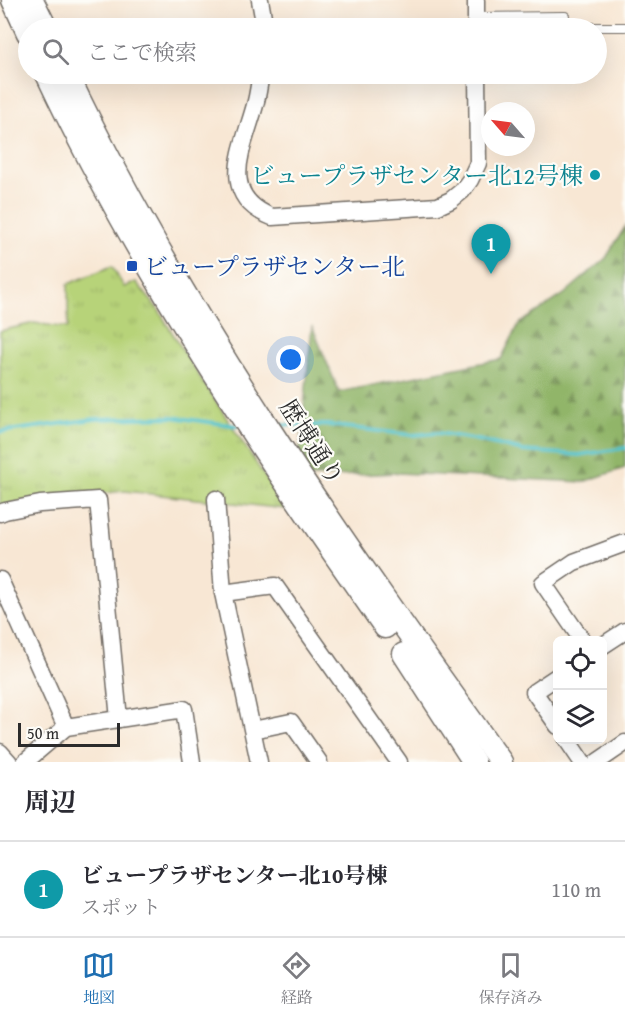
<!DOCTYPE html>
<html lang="ja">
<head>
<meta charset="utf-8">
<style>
  :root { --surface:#fff; --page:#f2f2f3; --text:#2b2b33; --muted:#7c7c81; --line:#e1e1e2; --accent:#1f6fb2 }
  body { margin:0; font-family:"Gentium Book Plus","Noto Serif JP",serif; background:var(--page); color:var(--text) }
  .controls { position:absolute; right:18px; bottom:18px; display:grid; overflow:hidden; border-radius:9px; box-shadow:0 6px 24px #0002 }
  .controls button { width:54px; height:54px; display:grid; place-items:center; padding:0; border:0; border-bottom:2px solid var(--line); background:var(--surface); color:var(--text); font:30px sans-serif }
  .compass { position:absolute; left:481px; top:102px; width:54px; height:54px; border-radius:50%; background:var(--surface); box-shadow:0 6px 24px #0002; rotate:298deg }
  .scale { position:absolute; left:18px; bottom:15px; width:102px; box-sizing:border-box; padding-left:6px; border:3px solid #2b2b2b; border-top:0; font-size:16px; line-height:21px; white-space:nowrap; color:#2b2b2b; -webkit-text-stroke:4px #fdfcf7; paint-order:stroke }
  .you { position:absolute; left:291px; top:360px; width:21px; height:21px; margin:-15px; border:4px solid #fff; border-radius:50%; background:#1a73e8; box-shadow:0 0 0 9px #1a73e833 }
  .badge { display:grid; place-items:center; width:39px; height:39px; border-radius:50%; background:var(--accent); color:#fff; font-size:20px; font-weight:700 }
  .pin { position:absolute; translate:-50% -50px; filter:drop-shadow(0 2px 3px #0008) }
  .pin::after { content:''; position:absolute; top:32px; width:21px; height:18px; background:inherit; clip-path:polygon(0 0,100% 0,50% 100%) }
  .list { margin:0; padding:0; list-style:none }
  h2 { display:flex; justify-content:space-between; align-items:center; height:78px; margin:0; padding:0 24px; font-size:26px }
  h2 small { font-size:20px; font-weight:400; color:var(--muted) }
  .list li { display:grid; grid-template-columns:39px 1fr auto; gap:18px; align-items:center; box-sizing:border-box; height:96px; padding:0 24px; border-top:2px solid var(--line) }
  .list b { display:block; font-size:22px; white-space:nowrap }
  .list p { margin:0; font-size:20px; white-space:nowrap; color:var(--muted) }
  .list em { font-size:20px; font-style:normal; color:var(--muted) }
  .icon { flex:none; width:33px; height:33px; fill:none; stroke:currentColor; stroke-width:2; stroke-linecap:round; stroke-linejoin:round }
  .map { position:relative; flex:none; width:625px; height:762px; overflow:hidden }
  .search { position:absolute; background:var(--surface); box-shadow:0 6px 24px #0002; left:18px; right:18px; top:18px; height:66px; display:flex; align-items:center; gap:15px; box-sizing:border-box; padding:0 21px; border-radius:33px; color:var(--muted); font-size:22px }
  .sheet { height:174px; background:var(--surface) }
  nav { display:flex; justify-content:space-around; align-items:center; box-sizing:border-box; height:84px; border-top:2px solid var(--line); background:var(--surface); font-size:16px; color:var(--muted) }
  nav a { display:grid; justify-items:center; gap:3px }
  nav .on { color:var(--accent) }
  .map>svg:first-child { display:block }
</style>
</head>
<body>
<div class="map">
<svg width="625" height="762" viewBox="0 0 625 762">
  <defs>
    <pattern id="grass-tufts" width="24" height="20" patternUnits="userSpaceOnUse" patternTransform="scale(1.5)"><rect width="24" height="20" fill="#b7d379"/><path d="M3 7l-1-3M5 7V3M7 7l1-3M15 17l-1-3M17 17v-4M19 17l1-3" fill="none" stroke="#9eb569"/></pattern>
    <pattern id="forest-firs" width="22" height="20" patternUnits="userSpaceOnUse" patternTransform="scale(1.5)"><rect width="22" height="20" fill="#91b569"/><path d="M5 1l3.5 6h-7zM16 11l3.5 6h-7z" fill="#779357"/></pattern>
  </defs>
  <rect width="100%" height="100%" fill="#fdfcf7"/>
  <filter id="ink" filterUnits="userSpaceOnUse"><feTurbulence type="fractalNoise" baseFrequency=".0167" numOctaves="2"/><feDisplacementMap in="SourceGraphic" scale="12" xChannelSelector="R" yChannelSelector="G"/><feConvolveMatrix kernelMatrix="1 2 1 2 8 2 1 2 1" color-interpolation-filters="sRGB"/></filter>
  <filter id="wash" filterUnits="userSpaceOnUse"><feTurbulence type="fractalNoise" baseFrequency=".008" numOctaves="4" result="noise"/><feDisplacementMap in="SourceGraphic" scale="24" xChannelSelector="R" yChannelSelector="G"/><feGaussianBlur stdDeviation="1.35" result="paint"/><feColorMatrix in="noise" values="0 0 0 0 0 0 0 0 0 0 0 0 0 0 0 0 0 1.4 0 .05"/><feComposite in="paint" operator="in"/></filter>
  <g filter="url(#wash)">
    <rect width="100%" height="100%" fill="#f8e7d4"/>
    <!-- grass -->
    <polygon fill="url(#grass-tufts)" stroke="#717f52" stroke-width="1.5" points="112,266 124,287 136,282 158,309 187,357 286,509 125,491 19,502 0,508 0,331 34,323 68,328 68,284"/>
    <!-- forest -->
    <polygon fill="url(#forest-firs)" stroke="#5e704a" stroke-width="1.5" points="625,227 625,468 583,482 397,473 297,478 312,326 339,392 501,359 519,324 563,295 606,258"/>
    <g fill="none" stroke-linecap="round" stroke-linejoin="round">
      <!-- stream -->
      <g stroke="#55c2ca" stroke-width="4">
        <polyline points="275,425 328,425 412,435 439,433 478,440 523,451 579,455 625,448"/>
        <polyline points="0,432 95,419 172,417 238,426"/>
      </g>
    </g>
  </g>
  <g filter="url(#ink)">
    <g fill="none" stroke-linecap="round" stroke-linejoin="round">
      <!-- lane casing -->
      <g stroke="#736d66" stroke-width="10">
        <polyline id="lane" points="476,17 565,16 566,27 625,27"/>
      </g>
      <!-- street casing -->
      <g stroke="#736d66" stroke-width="19">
        <g id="street">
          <polyline points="260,0 265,28"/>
          <polyline points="476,0 476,28"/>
          <path d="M261,74C259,84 258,95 255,105C244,147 216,195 272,217L438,206L451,200L462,191L470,180L478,163L477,74"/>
          <polyline points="216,499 223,593 259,762"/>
          <polyline points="0,513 5,511 40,504 98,500 119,719"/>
          <polyline points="0,580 66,727"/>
          <polyline points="223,593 275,586 399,762"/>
          <polyline points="582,640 543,583 574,562 625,543"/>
          <polyline points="602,646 625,631"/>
          <polyline points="558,676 534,692 558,726"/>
          <polyline points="253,730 291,722 319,762"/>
          <polyline points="567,740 582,762"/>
          <polyline points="0,752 9,762"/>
          <polyline points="25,762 66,727 184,709 192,762"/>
          <polyline points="597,762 625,743"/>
        </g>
      </g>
      <!-- secondary casing -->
      <g stroke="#736d66" stroke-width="25">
        <g id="secondary">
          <polyline points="13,0 28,33"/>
          <polyline points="32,0 46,28"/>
          <path d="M47,74C139,270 261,450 385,627"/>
          <path d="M67,74C183,318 343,543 501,762"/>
          <polyline points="404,654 474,762"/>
        </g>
      </g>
      <!-- lane -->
      <use href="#lane" stroke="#fff" stroke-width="8"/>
      <!-- street -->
      <use href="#street" stroke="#fff" stroke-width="16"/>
      <!-- secondary -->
      <use href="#secondary" stroke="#fff" stroke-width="22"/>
    </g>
  </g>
  <!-- markers -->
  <circle fill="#0f9aa8" stroke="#fdfcf7" stroke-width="2" cx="595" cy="175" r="6"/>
  <rect fill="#1a4fb4" stroke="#fdfcf7" stroke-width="2" x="126" y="260" width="12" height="12" rx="3"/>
  <g text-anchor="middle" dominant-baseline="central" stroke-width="4.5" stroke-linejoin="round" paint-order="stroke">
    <!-- culture labels -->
    <g font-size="24" fill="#0d838f" stroke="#fdfcf7" text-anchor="end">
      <text x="583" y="175">ビュープラザセンター北12号棟</text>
    </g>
    <!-- transit labels -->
    <g font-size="24" fill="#164399" stroke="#fdfcf7" text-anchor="start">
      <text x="144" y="266">ビュープラザセンター北</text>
    </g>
    <!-- street labels -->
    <g font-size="24" fill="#2b2b2b" stroke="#fdfcf7">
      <text transform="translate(312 442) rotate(57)">歴博通り</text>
    </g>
  </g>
</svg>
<div class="controls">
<button><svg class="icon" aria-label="locate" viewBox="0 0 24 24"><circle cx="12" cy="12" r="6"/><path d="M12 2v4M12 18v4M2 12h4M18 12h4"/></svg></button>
<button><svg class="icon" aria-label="layers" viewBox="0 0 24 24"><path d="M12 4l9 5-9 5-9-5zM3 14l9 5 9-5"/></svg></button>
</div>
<svg class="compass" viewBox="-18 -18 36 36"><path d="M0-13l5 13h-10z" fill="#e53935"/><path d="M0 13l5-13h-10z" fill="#7c7c81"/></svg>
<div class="scale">50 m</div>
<div class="you"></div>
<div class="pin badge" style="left:491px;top:274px;background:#0f9aa8">1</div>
<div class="search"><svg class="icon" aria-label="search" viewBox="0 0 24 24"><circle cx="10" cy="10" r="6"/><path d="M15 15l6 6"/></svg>ここで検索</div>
</div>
<section class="sheet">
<h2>周辺<small></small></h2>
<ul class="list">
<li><span class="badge" style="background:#0f9aa8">1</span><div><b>ビュープラザセンター北10号棟</b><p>スポット</p></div><em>110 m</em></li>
</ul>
</section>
<nav>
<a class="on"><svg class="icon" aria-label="map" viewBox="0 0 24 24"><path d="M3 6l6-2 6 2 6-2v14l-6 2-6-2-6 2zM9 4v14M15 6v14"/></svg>地図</a>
<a><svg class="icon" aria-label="directions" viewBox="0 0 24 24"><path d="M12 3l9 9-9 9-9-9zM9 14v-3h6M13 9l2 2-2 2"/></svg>経路</a>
<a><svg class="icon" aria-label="saved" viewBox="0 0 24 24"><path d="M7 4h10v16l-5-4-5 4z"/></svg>保存済み</a>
</nav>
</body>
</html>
